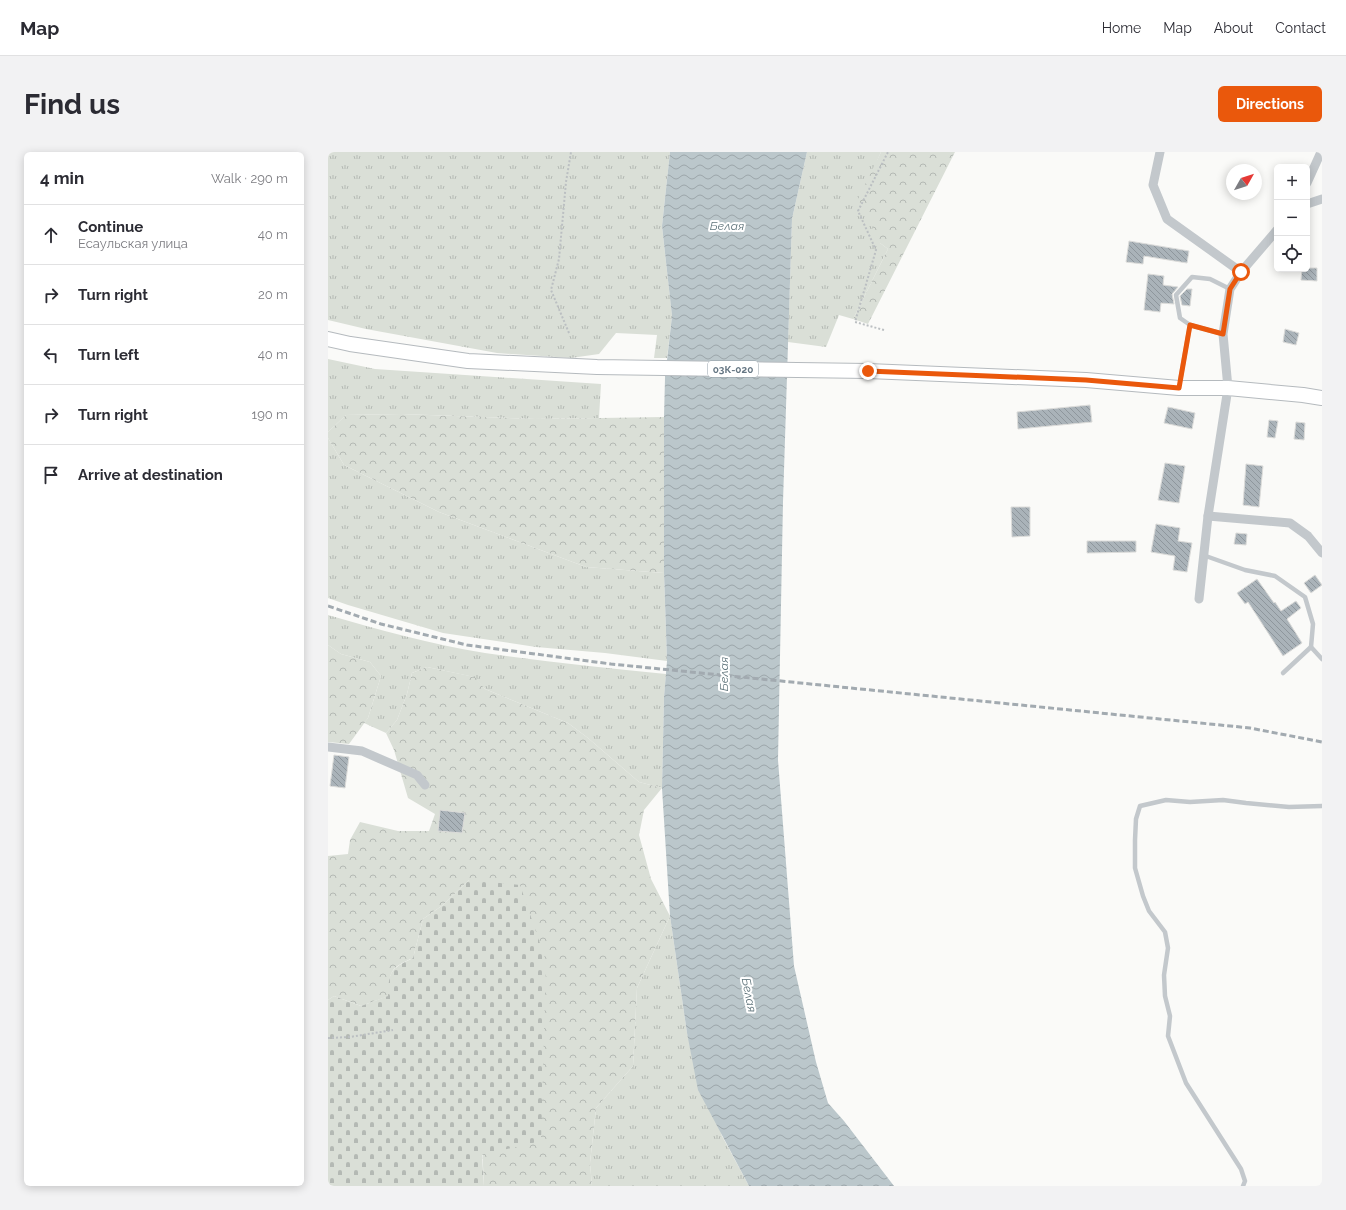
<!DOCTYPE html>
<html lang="en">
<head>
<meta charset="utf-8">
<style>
  :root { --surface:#fff; --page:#f2f2f3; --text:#2b2b33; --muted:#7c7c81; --line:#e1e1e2; --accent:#ea580c }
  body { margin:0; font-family:Raleway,sans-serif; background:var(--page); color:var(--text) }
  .controls { position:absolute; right:12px; top:12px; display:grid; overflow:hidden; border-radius:6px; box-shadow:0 2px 10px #0003 }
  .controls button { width:36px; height:36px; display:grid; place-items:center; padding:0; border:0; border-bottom:1px solid var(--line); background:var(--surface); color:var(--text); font:20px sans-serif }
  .compass { position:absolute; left:898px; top:12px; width:36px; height:36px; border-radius:50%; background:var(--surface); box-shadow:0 2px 10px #0003; rotate:51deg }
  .stop { position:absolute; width:12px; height:12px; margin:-9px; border:3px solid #ea580c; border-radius:50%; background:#fff }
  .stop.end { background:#ea580c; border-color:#fff; box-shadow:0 1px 4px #0008 }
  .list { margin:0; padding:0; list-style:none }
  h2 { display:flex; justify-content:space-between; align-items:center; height:52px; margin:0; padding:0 16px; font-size:17px }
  h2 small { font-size:13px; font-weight:400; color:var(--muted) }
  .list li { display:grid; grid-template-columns:26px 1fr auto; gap:12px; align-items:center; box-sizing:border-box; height:60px; padding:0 16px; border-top:1px solid var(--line) }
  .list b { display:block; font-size:15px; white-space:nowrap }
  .list p { margin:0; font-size:13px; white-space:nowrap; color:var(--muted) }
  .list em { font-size:13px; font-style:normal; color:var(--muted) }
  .icon { flex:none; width:22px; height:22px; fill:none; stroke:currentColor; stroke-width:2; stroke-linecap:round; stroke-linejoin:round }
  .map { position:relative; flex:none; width:994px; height:1034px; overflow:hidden; border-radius:6px }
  header { display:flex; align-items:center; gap:24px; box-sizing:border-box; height:56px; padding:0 20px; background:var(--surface); border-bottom:1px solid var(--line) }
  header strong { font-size:19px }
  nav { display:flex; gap:22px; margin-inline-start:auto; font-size:14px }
  .intro { display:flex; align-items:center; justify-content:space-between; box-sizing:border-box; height:96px; padding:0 24px }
  h1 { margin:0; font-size:28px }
  .button { padding:10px 18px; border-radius:6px; background:var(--accent); color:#fff; font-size:14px; font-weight:700 }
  main { display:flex; gap:24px; padding:0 24px }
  aside { flex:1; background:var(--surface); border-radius:6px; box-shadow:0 2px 10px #0003 }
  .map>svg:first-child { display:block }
</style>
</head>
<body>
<header>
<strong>Map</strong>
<nav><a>Home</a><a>Map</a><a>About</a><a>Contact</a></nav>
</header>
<div class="intro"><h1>Find us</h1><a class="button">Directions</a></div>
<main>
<aside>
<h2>4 min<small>Walk · 290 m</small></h2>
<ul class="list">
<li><svg class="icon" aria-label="ahead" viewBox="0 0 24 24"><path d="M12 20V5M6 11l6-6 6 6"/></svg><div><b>Continue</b><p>Есаульская улица</p></div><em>40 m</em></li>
<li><svg class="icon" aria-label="right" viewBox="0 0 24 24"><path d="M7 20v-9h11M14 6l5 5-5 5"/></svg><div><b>Turn right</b></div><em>20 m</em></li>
<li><svg class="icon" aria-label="left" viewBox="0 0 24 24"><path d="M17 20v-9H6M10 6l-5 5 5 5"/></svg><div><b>Turn left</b></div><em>40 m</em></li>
<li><svg class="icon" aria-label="right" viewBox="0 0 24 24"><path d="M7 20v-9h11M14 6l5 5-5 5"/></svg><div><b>Turn right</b></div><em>190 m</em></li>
<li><svg class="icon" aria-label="arrive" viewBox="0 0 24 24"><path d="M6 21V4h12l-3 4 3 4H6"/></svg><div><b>Arrive at destination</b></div></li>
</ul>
</aside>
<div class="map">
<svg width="994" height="1034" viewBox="0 0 994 1034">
  <defs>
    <pattern id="grass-tufts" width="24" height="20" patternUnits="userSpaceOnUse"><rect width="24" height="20" fill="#dadfd7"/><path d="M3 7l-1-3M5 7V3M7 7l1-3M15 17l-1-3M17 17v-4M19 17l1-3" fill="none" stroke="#b4b9b4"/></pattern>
    <pattern id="forest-crowns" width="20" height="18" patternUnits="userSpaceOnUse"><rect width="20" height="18" fill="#dadfd7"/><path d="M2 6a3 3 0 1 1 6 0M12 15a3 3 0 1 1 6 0" fill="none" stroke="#b4b9b4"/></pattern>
    <pattern id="cemetery-stones" width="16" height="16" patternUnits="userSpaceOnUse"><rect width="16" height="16" fill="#dadfd7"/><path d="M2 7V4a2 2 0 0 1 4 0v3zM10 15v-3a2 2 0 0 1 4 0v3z" fill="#b4b9b4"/></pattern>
    <pattern id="water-waves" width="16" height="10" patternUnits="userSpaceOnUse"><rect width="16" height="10" fill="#bbc7cb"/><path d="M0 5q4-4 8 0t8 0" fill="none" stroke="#9ca6aa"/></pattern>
    <pattern id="building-back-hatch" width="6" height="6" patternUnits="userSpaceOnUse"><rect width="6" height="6" fill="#aab3b9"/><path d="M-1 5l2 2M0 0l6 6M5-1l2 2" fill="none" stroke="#8e969c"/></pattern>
  </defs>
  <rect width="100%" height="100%" fill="#fafaf8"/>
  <!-- grass -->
  <g fill="url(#grass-tufts)">
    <polygon points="0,0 342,0 334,74 344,164 339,206 326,206 329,183 288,181 271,202 243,206 169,201 38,177 0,168"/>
    <polygon points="479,0 553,0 549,9 552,91 560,97 525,167 511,163 498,195 460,190 464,67"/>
    <polygon points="0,207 47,217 273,232 271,266 207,267 74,262 18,263 0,280"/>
    <polygon points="0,286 16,313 111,360 258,415 336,421 339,509 277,501 208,495 115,481 20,453 0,446"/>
    <path d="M0,463C51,478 103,492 157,501C217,510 277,516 338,522L336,545L334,636L311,630L260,586L240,571L157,537L146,525L99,515L84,521L79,542L69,568L58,581L36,571L40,566L53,524L42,510L13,502L0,493Z"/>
    <polygon points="342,764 359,881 394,984 421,1034 264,1034 262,1011 268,956 305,914 309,836"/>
  </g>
  <!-- forest -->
  <g fill="url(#forest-crowns)">
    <polygon points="553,0 627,0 540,172 525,167 560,97 552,91 530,47"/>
    <polygon points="73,262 207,267 336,265 336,421 258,415 111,360 16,313 0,286 0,280 18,263"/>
    <polygon points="0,493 13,502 42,510 53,524 40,566 21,592 0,590"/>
    <path d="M99,515L147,525L157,537L240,571L260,586L311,630L334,636L316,658L311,683L323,727L342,764L309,836L305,914L268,956L262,1011L264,1034H156L141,728L115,753L95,767L85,806C62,816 61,819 61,844L33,854L6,844L0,848V704L20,702L22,688L32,670L70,679H101L107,662L80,646L66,598L58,581L69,568L79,542L84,521Z"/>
  </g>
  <!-- cemetery -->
  <path fill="url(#cemetery-stones)" d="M141,728L192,733L218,809L213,989L154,1003L156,1034H0V848L6,844L33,854L60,844C61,819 62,817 85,806L95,767L115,753Z"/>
  <!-- water -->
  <polygon fill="url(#water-waves)" points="342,0 479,0 464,67 455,350 450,608 466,814 488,910 500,951 516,969 566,1034 421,1034 370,938 359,881 342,764 334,636 336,545 339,509 336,421 336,265 337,226 344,164 334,74"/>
  <!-- building -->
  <g fill="url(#building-back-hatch)" stroke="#dcdcda">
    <polygon points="801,89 861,99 859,111 816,104 815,112 798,110"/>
    <polygon points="979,116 989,116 989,129 973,128 974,117 979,117"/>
    <polygon points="820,122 836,124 835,133 850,135 844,142 846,152 833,151 832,160 816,158"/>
    <polygon points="859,137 864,137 862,154 854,153 852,144"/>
    <polygon points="957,177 971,181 968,193 955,190"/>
    <polygon points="762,253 764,270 690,277 689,260"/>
    <polygon points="840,255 867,261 864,277 836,271"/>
    <polygon points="941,268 950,269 947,286 939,285"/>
    <polygon points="968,270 977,271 976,288 966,287"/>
    <polygon points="837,311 857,314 851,351 830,348"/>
    <polygon points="918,312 935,314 931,355 915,353"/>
    <polygon points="683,355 702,355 702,384 684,385"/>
    <polygon points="828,372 852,376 850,389 864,391 859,420 845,418 847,404 823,400"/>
    <polygon points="908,381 919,382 918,393 906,392"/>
    <polygon points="759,389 808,389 808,400 759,401"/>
    <polygon points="987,423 994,433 983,441 976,431"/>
    <polygon points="929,427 946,451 947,450 953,459 968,449 973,456 959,467 974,491 955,504 920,450 917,452 909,441"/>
    <polygon points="6,603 21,605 17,636 2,634"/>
    <polygon points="112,658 137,661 134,681 110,679"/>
  </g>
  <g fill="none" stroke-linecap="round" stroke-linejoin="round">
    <!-- primary casing -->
    <g stroke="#b5babe" stroke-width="16">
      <polyline id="primary" points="0,187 22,192 140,209 269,215 540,219 758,228 851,236 900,236 975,243 994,246"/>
    </g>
    <!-- path -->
    <g stroke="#bbbfc2" stroke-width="2" stroke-dasharray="2 2" stroke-linecap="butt">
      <polyline points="556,178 527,170 548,98 530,59 560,0"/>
      <polyline points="241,181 223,138 231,107 238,30 243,0"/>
      <polyline points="0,886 22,885 65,878"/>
    </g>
    <!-- lane -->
    <g stroke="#c3c8cc" stroke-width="4.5">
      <polyline points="862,173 895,182"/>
      <polyline points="851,235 862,173 852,166 848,143 864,125 882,127 902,137"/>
      <polyline points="875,403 917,418 947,424 977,445 985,472 983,495 994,507"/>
      <polyline points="955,521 983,495"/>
      <polyline points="915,1034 917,1029 913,1017 858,931 840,884 842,864 837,844 836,823 840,796 837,780 821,759 815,744 807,716 807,688 808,667 812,654 838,648 862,650 895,648 918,651 961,655 994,654"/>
    </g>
    <!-- street -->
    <g stroke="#c3c8cc" stroke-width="9">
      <polyline points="832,0 825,33 839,67 913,120"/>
      <polyline points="979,31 993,0"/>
      <polyline points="979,52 994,47"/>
      <polyline points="880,364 962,371 980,384 994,401"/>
      <polyline points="871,447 880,364 900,236 895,182 902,137 913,120 949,78"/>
      <polyline points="0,595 34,599 89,623 97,633"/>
    </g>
    <!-- primary -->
    <use href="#primary" stroke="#fff" stroke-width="14"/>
    <!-- rail -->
    <polyline stroke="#a2aab0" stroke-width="3" stroke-dasharray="6 3" stroke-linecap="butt" points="0,454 53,472 139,493 283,512 922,576 994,590"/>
  </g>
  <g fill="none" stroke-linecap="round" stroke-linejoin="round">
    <!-- route -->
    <polyline stroke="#ea580c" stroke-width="5" points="540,219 758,228 851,236 862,173 895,182 902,137 913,120"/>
  </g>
  <g text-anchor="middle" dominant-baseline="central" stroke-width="4" stroke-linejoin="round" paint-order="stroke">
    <!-- shield labels -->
    <rect fill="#fff" stroke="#939fa8" stroke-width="1" x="380" y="209" width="50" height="16" rx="3"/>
    <g font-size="10" font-weight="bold" fill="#657683">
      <text x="405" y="217">03К-020</text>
    </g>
    <!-- water labels -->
    <g font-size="12" font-style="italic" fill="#60757c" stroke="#fff">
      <text x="399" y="74">Белая</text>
      <text transform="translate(396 522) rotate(-90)">Белая</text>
      <text transform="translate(421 843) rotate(79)">Белая</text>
    </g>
  </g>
</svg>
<div class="controls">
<button>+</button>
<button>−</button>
<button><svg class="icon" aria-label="locate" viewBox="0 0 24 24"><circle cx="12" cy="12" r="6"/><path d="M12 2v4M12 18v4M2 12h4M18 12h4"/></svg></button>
</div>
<svg class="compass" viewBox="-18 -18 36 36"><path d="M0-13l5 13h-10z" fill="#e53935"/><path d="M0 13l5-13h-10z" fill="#7c7c81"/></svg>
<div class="stop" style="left:913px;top:120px"></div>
<div class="stop end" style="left:540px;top:219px"></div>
</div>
</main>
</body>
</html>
